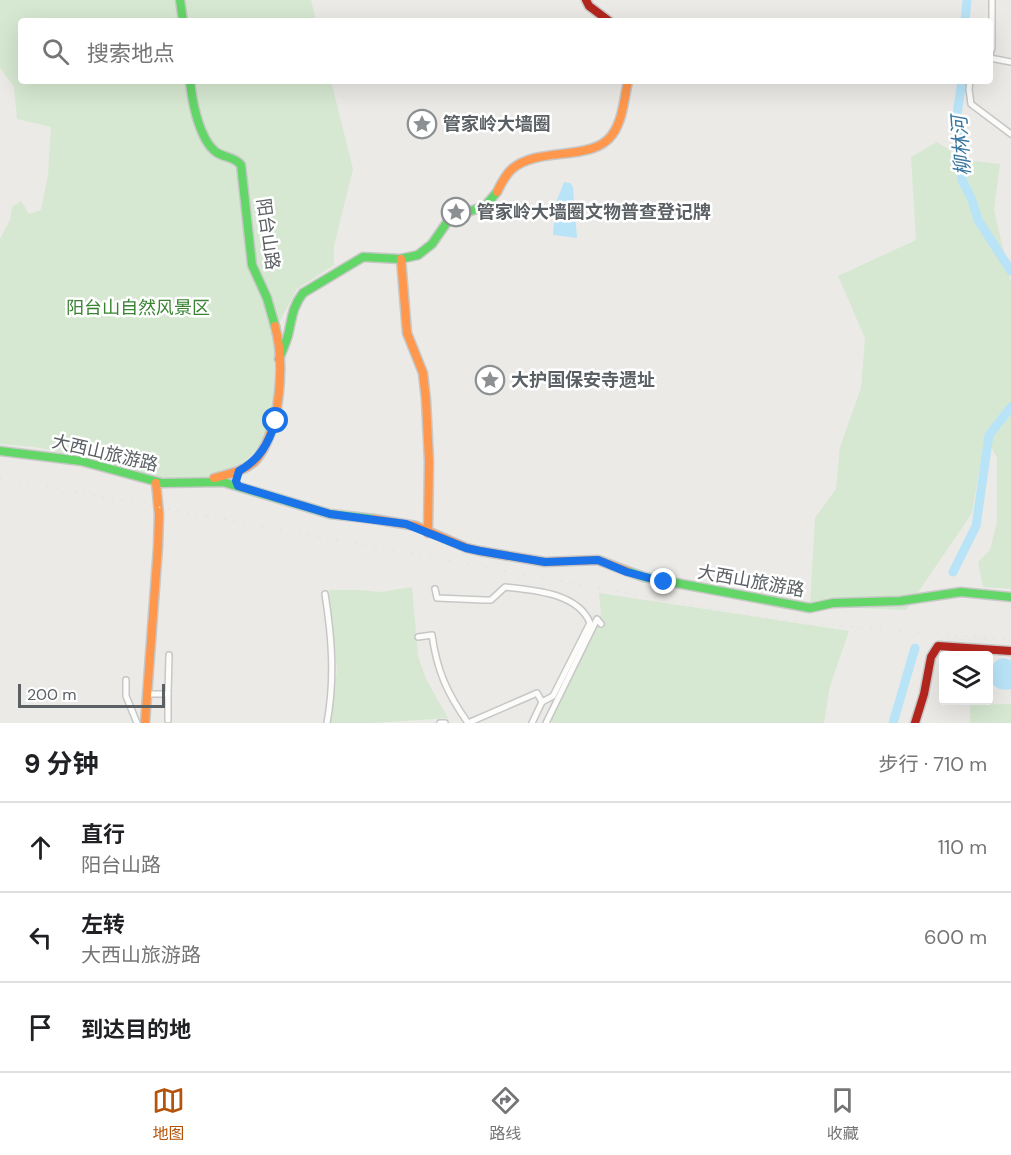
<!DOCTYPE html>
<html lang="zh">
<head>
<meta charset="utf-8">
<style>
  :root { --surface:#fff; --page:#f2f2f2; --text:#202124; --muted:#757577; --line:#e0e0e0; --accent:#b45309 }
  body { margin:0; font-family:"DM Sans","Noto Sans SC",sans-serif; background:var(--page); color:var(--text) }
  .controls { position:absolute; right:18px; bottom:18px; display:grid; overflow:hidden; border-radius:6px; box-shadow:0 6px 24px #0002 }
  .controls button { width:54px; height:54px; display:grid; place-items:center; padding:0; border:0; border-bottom:2px solid var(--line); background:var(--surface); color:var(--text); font:30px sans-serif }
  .scale { position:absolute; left:18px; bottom:15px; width:147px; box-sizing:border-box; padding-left:6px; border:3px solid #5b6064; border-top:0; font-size:16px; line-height:21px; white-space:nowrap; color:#5b6064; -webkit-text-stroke:4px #fff; paint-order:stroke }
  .stop { position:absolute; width:18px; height:18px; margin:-14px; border:4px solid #1a73e8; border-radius:50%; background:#fff }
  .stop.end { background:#1a73e8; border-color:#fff; box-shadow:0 2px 6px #0008 }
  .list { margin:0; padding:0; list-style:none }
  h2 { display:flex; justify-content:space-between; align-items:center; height:78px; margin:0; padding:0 24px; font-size:26px }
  h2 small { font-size:20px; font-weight:400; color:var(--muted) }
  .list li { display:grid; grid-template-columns:39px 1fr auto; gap:18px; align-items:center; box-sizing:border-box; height:90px; padding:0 24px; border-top:2px solid var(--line) }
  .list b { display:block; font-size:22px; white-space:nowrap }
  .list p { margin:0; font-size:20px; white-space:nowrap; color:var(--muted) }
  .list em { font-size:20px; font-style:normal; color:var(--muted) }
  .icon { flex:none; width:33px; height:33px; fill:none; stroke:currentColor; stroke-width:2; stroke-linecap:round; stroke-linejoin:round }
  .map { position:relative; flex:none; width:1011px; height:723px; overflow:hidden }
  .search { position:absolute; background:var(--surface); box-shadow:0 6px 24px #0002; left:18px; right:18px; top:18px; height:66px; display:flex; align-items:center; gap:15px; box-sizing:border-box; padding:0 21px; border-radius:6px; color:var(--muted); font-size:22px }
  .sheet { height:348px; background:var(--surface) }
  nav { display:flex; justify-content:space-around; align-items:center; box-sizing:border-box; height:84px; border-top:2px solid var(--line); background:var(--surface); font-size:16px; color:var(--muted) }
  nav a { display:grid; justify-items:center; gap:3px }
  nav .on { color:var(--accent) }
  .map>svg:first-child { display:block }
</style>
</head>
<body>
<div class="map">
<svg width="1011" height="723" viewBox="0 0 1011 723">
  <rect width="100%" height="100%" fill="#ebeae6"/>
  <!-- green -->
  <g fill="#d6e8d1">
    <polygon points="0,0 311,0 316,21 21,21 21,81 331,81 353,169 334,246 334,265 297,289 274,332 274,385 271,424 260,446 245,462 199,480 155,478 87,458 35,447 0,444 0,239 10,220 12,207 21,201 29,214 41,210 48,175 51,127 17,119 14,87 0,68"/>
    <polygon points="937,142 965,160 1000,164 994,210 1011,283 1011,589 983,587 978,562 990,550 997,522 997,458 985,435 972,513 906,610 810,606 815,518 836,489 840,447 861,388 865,338 838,276 916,240 911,157"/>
    <polygon points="412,587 418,656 426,679 448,718 373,723 330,723 337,670 329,590 356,590 381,592"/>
    <polygon points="599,593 849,631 830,686 824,723 555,723 548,721 601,614"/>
    <polygon points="1011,704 1011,723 970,723 970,705"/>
  </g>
  <!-- water -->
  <g fill="#b9e4f8">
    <polygon points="564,182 570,183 573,187 577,238 553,235 555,205"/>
    <path d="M1002,658L1011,660V689C989,695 980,666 1002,658Z"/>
  </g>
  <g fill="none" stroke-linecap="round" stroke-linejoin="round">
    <!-- river -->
    <g stroke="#b9e4f8" stroke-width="9">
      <polyline points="965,21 967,0"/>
      <polyline points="962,81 956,120 961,148 962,180 972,200 978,220 1011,271"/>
      <polyline points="953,572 976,526 989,435 1011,407"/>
      <polyline points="893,723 915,648"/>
    </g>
    <!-- street casing -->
    <g stroke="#c7c7c7" stroke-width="8">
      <g id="street">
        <polyline points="990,54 992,48 992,0"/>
        <polyline points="990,58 1011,62"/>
        <polyline points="970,81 969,89 971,104 1011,134"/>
        <path d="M435,589L437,598L484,600H491L505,587C534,590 578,593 590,623L553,696L542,702"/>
        <path d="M325,594C332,638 335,679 327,723"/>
        <path d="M418,637L432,635C437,671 447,693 468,723"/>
        <polyline points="126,680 126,696 137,723"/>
        <polyline points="147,694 168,694 169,655"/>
        <polyline points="168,720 168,694"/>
        <polyline points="440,723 445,723"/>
        <polyline points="468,723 537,693 542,702 532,723"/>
        <polyline points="546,723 597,619 601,624"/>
      </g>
    </g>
    <!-- fast casing -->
    <g stroke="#c8c8c8" stroke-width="11">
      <g id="fast">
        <polyline points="180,0 183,21"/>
        <path d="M190,81C192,101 199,139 216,152C224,158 234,156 241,165L252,265L267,298L275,326"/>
        <path d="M279,359C282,351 286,343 288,335C292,319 292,307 303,293L363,257L400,259L418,255L432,244L450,218L485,206L497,192"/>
        <polyline points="0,451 81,461 162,483 223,482 330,514 374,519"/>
        <polyline points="627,571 644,577 810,608 833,603 900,601 961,592 1011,597"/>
      </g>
    </g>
    <!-- slow casing -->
    <g stroke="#c8c8c8" stroke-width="11">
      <g id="slow">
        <path d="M497,192C501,184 505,175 512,169C538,146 593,162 612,135C623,120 624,99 628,81"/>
        <polyline points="401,259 407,333 423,373 426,400 429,461 428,533"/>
        <path d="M214,478C228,474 246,471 256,460C281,429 285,363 275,326"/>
        <polyline points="374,519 416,526 467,548 480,551 545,562 598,560 627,571"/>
        <polyline points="145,723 158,547 159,514 156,483"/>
      </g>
    </g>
    <!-- jam casing -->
    <g stroke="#c8c8c8" stroke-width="11">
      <g id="jam">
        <polyline points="586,0 589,6 609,21"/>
        <polyline points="915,723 924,694 931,657 938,646 1011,651"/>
      </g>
    </g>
    <!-- street -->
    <use href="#street" stroke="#fcfcfb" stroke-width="5"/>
    <!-- fast -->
    <use href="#fast" stroke="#63d668" stroke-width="8"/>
    <!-- slow -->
    <use href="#slow" stroke="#ff974d" stroke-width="8"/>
    <!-- jam -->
    <use href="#jam" stroke="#b3261e" stroke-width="8"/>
    <!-- rail -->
    <polyline stroke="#e2e2e2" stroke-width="1.5" stroke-dasharray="1.5 8" stroke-linecap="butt" points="0,478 740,614 816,624 1011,640"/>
  </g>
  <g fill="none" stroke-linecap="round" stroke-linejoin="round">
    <!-- route -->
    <path stroke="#1a73e8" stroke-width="8" d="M276,421C268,444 260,459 239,471L236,481L238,486L330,514L406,524L466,548L480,551L545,562L598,560L627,572L664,582"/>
  </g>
  <!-- icons -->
  <defs>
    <g id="sight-ring" transform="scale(1.5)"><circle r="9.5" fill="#fff" stroke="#8d9092" stroke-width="1.5"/><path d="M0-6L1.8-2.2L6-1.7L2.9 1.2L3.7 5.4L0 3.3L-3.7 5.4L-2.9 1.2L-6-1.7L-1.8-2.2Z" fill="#8d9092"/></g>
  </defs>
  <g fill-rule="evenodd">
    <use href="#sight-ring" x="422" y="124"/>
    <use href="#sight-ring" x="456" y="212"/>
    <use href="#sight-ring" x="490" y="380"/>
  </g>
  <g text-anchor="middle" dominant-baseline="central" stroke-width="5" stroke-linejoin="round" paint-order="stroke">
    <!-- poi labels -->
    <g font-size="18" font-weight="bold" fill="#5b6064" stroke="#fff" text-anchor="start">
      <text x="443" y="124">管家岭大墙圈</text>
      <text x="477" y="212">管家岭大墙圈文物普查登记牌</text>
      <text x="511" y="380">大护国保安寺遗址</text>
    </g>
    <!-- street labels -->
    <g font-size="18" fill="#5b6064" stroke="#fff">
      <text transform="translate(268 234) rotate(82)">阳台山路</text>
      <text transform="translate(105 453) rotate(13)">大西山旅游路</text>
      <text transform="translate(751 581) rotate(10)">大西山旅游路</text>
    </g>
    <!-- park labels -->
    <g font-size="18" fill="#398333" stroke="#fff">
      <text x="138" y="308">阳台山自然风景区</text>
    </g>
    <!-- water labels -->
    <g font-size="20" font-style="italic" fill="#3a77a0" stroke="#fff">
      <text transform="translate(961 146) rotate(-94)">柳林河</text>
    </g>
  </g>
</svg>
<div class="controls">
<button><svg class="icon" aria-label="layers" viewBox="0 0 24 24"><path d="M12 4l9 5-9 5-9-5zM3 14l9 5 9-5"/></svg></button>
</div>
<div class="scale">200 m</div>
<div class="stop" style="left:276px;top:421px"></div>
<div class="stop end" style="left:664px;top:582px"></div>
<div class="search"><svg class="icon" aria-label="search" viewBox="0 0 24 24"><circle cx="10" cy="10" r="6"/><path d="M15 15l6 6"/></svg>搜索地点</div>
</div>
<section class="sheet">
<h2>9 分钟<small>步行 · 710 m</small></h2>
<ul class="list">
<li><svg class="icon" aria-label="ahead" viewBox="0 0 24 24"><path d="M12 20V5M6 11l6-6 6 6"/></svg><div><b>直行</b><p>阳台山路</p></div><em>110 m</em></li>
<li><svg class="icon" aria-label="left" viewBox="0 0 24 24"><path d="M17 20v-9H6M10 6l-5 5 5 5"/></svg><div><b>左转</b><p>大西山旅游路</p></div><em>600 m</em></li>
<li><svg class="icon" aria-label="arrive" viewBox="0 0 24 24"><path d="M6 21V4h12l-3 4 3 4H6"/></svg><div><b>到达目的地</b></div></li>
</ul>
</section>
<nav>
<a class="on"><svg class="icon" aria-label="map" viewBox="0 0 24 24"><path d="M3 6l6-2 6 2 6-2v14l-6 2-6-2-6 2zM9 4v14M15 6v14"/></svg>地图</a>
<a><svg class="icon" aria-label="directions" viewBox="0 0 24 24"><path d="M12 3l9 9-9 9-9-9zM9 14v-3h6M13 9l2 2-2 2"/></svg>路线</a>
<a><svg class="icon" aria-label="saved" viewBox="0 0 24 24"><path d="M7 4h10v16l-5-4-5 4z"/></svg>收藏</a>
</nav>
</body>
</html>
